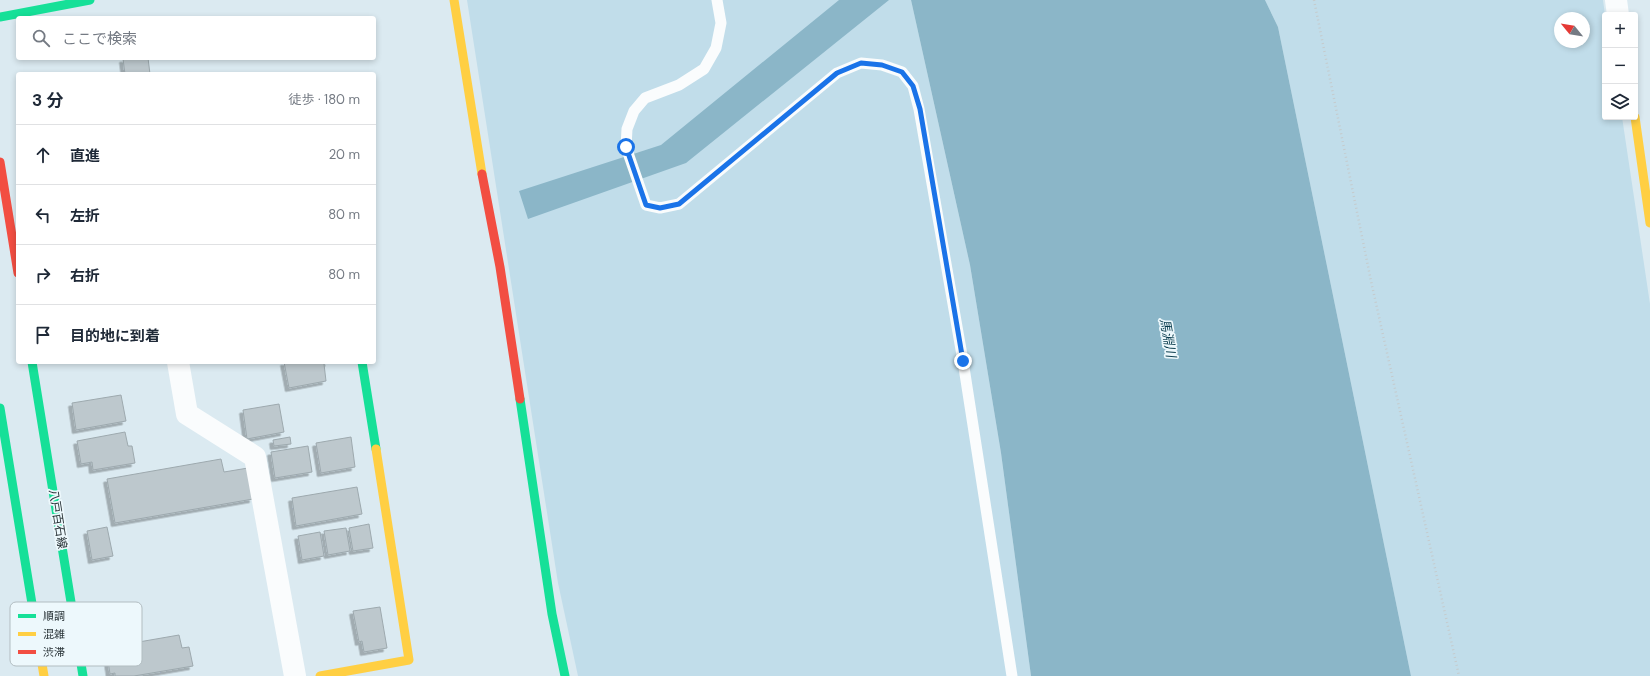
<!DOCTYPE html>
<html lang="ja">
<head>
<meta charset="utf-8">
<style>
  :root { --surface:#fff; --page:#f2f2f3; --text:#1f2937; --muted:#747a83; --line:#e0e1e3 }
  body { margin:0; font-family:"DM Sans","Noto Sans JP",sans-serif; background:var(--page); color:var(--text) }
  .controls { position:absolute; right:12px; top:12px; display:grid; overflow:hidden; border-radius:4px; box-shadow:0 2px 6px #0003 }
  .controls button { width:36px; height:36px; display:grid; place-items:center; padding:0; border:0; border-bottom:1px solid var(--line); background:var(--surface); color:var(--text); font:20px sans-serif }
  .compass { position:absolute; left:1554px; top:12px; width:36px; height:36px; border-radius:50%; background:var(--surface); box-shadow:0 2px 6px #0003; rotate:300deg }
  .stop { position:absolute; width:12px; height:12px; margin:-9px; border:3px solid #1a73e8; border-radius:50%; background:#fff }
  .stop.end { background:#1a73e8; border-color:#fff; box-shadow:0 1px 4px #0008 }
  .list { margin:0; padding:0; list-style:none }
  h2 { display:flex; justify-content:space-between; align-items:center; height:52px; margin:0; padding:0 16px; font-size:17px }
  h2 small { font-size:13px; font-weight:400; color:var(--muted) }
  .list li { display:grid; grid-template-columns:26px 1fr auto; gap:12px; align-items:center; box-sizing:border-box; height:60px; padding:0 16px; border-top:1px solid var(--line) }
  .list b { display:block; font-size:15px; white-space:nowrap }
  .list em { font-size:13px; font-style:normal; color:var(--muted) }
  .icon { flex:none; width:22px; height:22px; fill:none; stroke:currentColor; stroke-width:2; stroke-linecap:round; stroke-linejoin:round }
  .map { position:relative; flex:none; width:1650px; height:676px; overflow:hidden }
  .search { position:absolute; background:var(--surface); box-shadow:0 2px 6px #0003; left:16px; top:16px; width:360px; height:44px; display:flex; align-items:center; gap:10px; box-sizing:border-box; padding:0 14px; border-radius:4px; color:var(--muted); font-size:15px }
  .panel { position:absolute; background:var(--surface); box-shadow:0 2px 6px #0003; left:16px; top:72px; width:360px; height:292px; border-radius:4px }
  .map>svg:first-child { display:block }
</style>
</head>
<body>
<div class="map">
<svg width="1650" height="676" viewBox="0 0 1650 676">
  <defs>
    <filter id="shadow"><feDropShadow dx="-3.5" dy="3.5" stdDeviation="0" flood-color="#0004"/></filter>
  </defs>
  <rect width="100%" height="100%" fill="#dbeaf1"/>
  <!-- green -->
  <g fill="#c1ddea" fill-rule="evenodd">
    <polygon points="467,0 911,0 970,265 1001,453 1031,676 578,676 558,583"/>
    <path d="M1265,0H1603L1605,15V117H1622L1650,304V676H1411L1278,27ZM1560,18H1584V42H1560Z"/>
  </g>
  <!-- water -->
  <g fill="#8bb6c8">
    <polygon points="839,0 889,0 686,163 528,219 519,191 661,145"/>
    <polygon points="911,0 1265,0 1278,27 1411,676 1031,676 1001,453 970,265"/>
  </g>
  <!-- building -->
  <g fill="#bdc8cd" stroke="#9da9ae" filter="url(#shadow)">
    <polygon points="148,58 150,74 125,74 123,59"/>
    <polygon points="284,362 329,362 324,364 326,381 289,388"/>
    <polygon points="121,395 126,421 76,430 72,403"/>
    <polygon points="279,404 284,432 247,439 243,410"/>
    <polygon points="125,432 128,446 132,446 135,463 93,470 92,462 81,464 77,441"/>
    <polygon points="290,437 291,444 274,446 273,440"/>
    <polygon points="351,437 355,467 321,473 316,443"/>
    <polygon points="308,446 312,472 275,478 271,452"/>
    <polygon points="221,459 224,472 248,468 253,499 115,523 107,479"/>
    <polygon points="357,487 362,514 296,526 292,498"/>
    <polygon points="369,524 373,548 353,551 349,528"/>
    <polygon points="107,527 113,556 92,560 87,531"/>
    <polygon points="346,528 350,551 328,555 324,531"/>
    <polygon points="320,532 324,556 302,560 298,536"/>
    <polygon points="380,607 387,648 364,652 362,641 359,642 353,611"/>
    <polygon points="179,635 182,648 189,647 193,666 134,676 115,676 115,673 110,674 107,654 111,653 110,647"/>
  </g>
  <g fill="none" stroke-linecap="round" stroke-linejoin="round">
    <!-- path -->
    <polyline stroke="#c5cbcd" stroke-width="2.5" stroke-dasharray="1 3" stroke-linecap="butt" points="1314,0 1371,281 1459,676"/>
    <!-- lane -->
    <polyline stroke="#fafcfd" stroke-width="11" points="717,0 721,23 716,48 704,69 679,85 645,98 634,111 627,129 626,147 646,205 660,208 679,204 837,73 861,63 882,65 902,72 913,86 919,109 963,361 1012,676"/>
    <!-- street -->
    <g stroke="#fafcfd" stroke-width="22">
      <polyline points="1616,0 1618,15"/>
      <polyline points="178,362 187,414 255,457 295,676"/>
    </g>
    <!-- fast -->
    <g stroke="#16e098" stroke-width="9">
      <polyline points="0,17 90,0"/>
      <polyline points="32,362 83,676"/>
      <polyline points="362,362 376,449"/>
      <polyline points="520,399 552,614 565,676"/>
      <polyline points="0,408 35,622"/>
    </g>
    <!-- slow -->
    <g stroke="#ffcf43" stroke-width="9">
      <polyline points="454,0 482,174"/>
      <polyline points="1635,117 1650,223"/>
      <polyline points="35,622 44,676"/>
      <polyline points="320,676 409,660 376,449"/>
    </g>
    <!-- jam -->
    <g stroke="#f24e42" stroke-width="9">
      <polyline points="0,162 18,273"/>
      <polyline points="482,174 500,267 520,399"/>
    </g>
  </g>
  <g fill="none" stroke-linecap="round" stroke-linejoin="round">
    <!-- route -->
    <polyline stroke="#1a73e8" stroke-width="5" points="626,147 646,205 660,208 679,204 837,73 861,63 882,65 902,72 913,86 920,109 963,361"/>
  </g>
  <g text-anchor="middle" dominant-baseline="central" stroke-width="3.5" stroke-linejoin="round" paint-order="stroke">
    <!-- street labels -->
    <g font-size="12" fill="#2a3438" stroke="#edf8fc">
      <text transform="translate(58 519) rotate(81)">八戸百石線</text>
    </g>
    <!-- water labels -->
    <g font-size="13" font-style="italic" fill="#06394a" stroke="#edf8fc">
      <text transform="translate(1168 338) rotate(80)">馬淵川</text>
    </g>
  </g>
  <!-- legend -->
  <rect x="10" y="602" width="132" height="64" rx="6" fill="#edf8fc" stroke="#b2bdc1" stroke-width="1"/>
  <rect x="18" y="614" width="18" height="4" fill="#16e098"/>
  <rect x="18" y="632" width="18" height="4" fill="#ffcf43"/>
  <rect x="18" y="650" width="18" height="4" fill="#f24e42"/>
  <g font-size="11" fill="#2a3438">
    <text x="43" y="620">順調</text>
    <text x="43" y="638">混雑</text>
    <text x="43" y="656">渋滞</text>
  </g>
</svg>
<div class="controls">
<button>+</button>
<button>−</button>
<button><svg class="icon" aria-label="layers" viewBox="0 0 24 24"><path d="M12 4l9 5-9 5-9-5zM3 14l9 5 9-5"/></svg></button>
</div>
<svg class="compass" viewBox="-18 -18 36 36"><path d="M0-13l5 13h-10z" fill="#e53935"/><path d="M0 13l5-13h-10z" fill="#747a83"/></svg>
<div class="stop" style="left:626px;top:147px"></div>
<div class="stop end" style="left:963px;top:361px"></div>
<div class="search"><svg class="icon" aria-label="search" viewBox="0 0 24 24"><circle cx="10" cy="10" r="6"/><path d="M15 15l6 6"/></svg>ここで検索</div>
<section class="panel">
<h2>3 分<small>徒歩 · 180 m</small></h2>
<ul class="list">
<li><svg class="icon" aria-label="ahead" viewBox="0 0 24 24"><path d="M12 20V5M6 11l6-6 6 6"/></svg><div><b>直進</b></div><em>20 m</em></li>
<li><svg class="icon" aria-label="left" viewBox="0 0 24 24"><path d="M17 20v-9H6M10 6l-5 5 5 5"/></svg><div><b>左折</b></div><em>80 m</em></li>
<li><svg class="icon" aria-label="right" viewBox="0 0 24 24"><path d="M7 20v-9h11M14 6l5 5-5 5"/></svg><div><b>右折</b></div><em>80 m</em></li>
<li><svg class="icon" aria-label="arrive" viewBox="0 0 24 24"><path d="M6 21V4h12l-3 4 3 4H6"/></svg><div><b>目的地に到着</b></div></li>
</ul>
</section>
</div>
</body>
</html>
